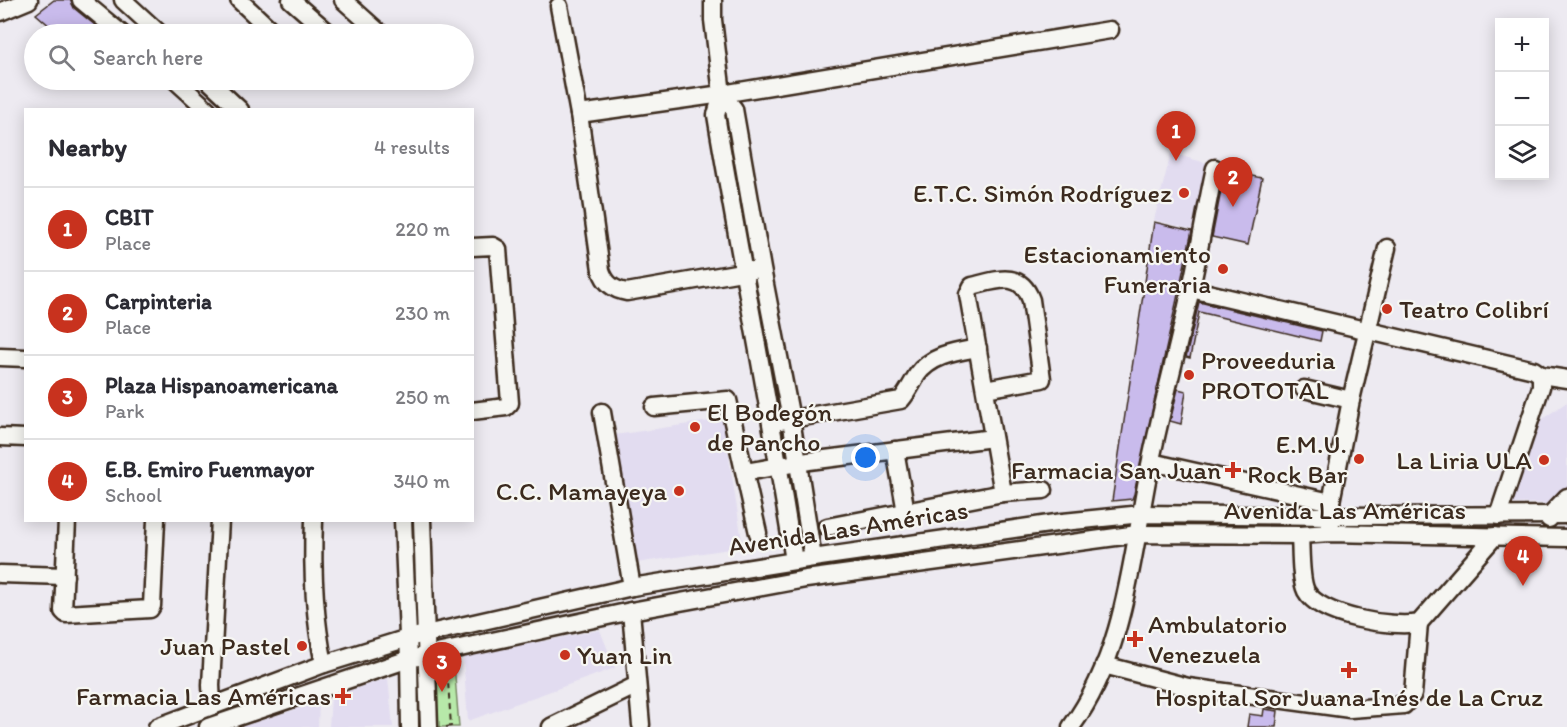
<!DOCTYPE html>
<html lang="en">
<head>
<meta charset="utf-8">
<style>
  :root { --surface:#fff; --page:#f2f2f3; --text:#2b2b33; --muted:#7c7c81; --line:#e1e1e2; --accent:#c8321e }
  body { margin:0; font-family:Itim,sans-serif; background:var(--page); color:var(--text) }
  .controls { position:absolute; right:18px; top:18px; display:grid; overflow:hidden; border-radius:0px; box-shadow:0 3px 15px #0003 }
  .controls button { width:54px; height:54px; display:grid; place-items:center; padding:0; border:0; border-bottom:2px solid var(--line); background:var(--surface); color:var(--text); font:30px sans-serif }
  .you { position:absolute; left:866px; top:458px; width:21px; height:21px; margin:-15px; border:4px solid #fff; border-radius:50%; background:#1a73e8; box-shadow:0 0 0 9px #1a73e833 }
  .badge { display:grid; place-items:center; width:39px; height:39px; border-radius:50%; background:var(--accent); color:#fff; font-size:20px; font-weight:700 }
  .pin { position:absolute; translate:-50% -50px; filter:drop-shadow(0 2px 3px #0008) }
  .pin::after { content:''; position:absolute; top:32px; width:21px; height:18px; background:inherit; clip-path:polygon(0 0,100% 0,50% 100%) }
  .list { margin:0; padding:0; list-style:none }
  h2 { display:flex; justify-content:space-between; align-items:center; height:78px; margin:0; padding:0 24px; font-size:26px }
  h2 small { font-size:20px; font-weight:400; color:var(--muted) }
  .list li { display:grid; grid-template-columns:39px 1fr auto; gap:18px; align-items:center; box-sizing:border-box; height:84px; padding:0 24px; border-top:2px solid var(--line) }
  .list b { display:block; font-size:22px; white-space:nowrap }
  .list p { margin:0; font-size:20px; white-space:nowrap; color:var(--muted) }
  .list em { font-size:20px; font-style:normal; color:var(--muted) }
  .icon { flex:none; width:33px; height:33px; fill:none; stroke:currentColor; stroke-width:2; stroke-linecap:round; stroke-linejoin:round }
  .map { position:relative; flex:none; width:1567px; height:727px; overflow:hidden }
  .search { position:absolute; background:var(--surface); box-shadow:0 3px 15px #0003; left:24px; top:24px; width:450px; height:66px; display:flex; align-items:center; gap:15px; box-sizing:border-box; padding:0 21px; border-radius:33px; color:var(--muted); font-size:22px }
  .panel { position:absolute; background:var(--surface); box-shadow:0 3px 15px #0003; left:24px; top:108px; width:450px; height:414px; border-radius:0px }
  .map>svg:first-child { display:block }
</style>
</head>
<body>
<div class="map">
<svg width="1567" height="727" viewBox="0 0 1567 727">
  <rect width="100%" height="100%" fill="#edeaf1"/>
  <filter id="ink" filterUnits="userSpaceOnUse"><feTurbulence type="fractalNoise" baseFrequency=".0167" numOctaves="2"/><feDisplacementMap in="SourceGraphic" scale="12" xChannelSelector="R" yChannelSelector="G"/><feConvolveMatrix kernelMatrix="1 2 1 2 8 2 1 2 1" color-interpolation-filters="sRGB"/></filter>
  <g filter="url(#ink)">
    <!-- built -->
    <g fill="#e2dcf0">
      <polygon points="1171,153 1213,165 1197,231 1154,220"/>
      <polygon points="1567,402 1567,506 1536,503 1510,504 1538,422"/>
      <polygon points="723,419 743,547 636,563 615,435"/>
      <polygon points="600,630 615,668 468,721 463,657"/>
      <polygon points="388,678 393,727 329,727 331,697"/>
      <polygon points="319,702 318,727 240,727"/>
    </g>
    <!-- green -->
    <polygon fill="#b7e9a9" stroke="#798a64" stroke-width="1.5" points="453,651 459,727 428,727 429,657"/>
    <!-- building -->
    <g fill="#c9bbec" stroke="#3b2a1e" stroke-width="1.5">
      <polygon points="54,0 71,0 74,8 106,34 59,34 36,14"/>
      <polygon points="1225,170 1238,173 1244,178 1247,175 1262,178 1248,245 1212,237"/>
      <polygon points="1154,222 1192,231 1134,494 1132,499 1112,501"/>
      <polygon points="1199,302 1322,331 1320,341 1199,312 1190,358 1186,357"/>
      <polygon points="1178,389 1186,391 1181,424 1170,421"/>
      <polygon points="1264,709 1278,711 1276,727 1247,727 1249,714 1263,716"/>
    </g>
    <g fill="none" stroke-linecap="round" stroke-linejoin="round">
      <!-- minor casing -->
      <g stroke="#3b2a1e" stroke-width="21">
        <g id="minor">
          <polyline points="81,0 122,34"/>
          <polyline points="123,0 160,34"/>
          <polyline points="239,0 275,34"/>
          <polyline points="291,0 330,34"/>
          <polyline points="343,0 381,34"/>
          <path d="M713,0V20L722,94L716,115C741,264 771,412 794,561"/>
          <path d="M559,6L579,114L601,270C605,283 613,290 627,292L753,270"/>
          <polyline points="0,12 29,0"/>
          <polyline points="175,80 208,110"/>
          <polyline points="208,80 240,110"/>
          <polyline points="722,94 734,109 762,269 791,419 813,558"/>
          <polyline points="579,114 722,94 1110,30"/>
          <polyline points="472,247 493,246 498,249 510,403 506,407 472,411"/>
          <polyline points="1191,289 1534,370 1541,375 1567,379"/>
          <polyline points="0,357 26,358"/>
          <polyline points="1304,389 1351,400"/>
          <polyline points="654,407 728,400 758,533"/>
          <polyline points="602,412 632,587"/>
          <path d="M780,421L901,400C908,392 912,383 917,375C931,355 956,352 978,348"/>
          <polyline points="0,437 26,438"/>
          <polyline points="895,450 906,512"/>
          <polyline points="1151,462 1331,502"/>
          <polyline points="746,472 809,461 993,438"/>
          <polyline points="1003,493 1044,490"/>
          <polyline points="1498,516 1541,387 1541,375"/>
          <polyline points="1549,519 1550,515 1567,497"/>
          <polyline points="67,520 63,611 66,614 150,609 152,606 156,520"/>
          <path d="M314,520C312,568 314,617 324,664"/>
          <polyline points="403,520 409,659 410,727"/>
          <polyline points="422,520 429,727"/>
          <polyline points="1330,526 1331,502 1351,400 1387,248"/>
          <path d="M827,527L1003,493L968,294L972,286C995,281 1020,269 1031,300L1042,379L985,389"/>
          <path d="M1300,535C1301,550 1300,579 1306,591C1320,617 1392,628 1419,623L1495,536"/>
          <polyline points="0,574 65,576"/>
          <polyline points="631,611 641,725"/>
          <polyline points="1104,665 1188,687 1262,697 1350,709 1404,705 1413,694 1419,623"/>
          <polyline points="212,706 211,685 220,520"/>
          <polyline points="157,727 324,664 408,638 632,587 813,558 1063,522 1142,514 1330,516 1567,515"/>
          <polyline points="208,727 409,659 631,611 806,579 1138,534 1300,535 1330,533 1567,538"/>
          <polyline points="551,727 637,685"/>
          <path d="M1071,727C1127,651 1132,550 1151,460C1163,402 1179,345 1191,288C1200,248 1206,208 1215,168"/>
        </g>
      </g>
      <!-- path -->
      <polyline stroke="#3b2a1e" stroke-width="2" stroke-dasharray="6 4.5" stroke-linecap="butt" points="446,727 451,726 447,666"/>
      <!-- minor -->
      <use href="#minor" stroke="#f6f6f2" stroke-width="16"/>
    </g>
  </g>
  <!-- markers -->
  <g fill="#c8321e" stroke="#f6f6f2" stroke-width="2">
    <circle cx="1184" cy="193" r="6"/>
    <circle cx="1223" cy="269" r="6"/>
    <circle cx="1387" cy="309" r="6"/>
    <circle cx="1189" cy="375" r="6"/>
    <circle cx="695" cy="427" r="6"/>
    <circle cx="1359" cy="459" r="6"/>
    <circle cx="1544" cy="460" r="6"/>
    <path d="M1230 461h6v6h6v6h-6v6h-6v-6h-6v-6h6z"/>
    <circle cx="679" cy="491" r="6"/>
    <path d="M1132 630h6v6h6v6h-6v6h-6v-6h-6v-6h6z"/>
    <circle cx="302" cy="646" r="6"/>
    <circle cx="565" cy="655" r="6"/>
    <path d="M1346 661h6v6h6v6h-6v6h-6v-6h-6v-6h6z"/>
    <path d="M340 687h6v6h6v6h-6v6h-6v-6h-6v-6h6z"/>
  </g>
  <g text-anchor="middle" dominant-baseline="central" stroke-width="4.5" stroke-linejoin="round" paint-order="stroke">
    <!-- poi labels -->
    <g font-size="26" fill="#3b2a1e" stroke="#f6f6f2" text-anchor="end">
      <text x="1172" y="193">E.T.C. Simón Rodríguez</text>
      <text x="1211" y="254">Estacionamiento<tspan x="1211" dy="30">Funeraria</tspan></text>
      <text x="1399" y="309" text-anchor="start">Teatro Colibrí</text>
      <text x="1201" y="360" text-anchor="start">Proveeduria<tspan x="1201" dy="30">PROTOTAL</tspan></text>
      <text x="707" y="412" text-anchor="start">El Bodegón<tspan x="707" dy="30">de Pancho</tspan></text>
      <text x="1347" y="444">E.M.U.<tspan x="1347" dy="30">Rock Bar</tspan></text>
      <text x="1532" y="460">La Liria ULA</text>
      <text x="1221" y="470">Farmacia San Juan</text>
      <text x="667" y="491">C.C. Mamayeya</text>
      <text x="1148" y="624" text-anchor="start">Ambulatorio<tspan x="1148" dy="30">Venezuela</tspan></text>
      <text x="290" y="646">Juan Pastel</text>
      <text x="577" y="655" text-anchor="start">Yuan Lin</text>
      <text x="331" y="696">Farmacia Las Américas</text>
      <text x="1349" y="697" text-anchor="middle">Hospital Sor Juana Inés de La Cruz</text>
    </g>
    <!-- street labels -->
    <g font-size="26" fill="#3b2a1e" stroke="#f6f6f2">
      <text x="1345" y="510">Avenida Las Américas</text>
      <text transform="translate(848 528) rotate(-9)">Avenida Las Américas</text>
    </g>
  </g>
</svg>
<div class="controls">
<button>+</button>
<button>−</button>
<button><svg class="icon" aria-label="layers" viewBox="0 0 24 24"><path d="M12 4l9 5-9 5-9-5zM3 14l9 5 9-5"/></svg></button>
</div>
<div class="you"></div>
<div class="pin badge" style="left:1176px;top:161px">1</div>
<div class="pin badge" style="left:1233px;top:207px">2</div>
<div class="pin badge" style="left:442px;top:692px">3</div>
<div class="pin badge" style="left:1523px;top:586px">4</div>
<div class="search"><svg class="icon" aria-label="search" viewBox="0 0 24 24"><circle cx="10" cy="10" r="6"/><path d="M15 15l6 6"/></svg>Search here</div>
<section class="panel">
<h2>Nearby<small>4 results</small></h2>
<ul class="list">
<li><span class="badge">1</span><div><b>CBIT</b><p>Place</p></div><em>220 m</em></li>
<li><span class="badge">2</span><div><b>Carpinteria</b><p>Place</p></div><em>230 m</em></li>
<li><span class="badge">3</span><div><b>Plaza Hispanoamericana</b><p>Park</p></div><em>250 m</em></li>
<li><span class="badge">4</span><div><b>E.B. Emiro Fuenmayor</b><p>School</p></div><em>340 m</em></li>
</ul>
</section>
</div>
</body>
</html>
